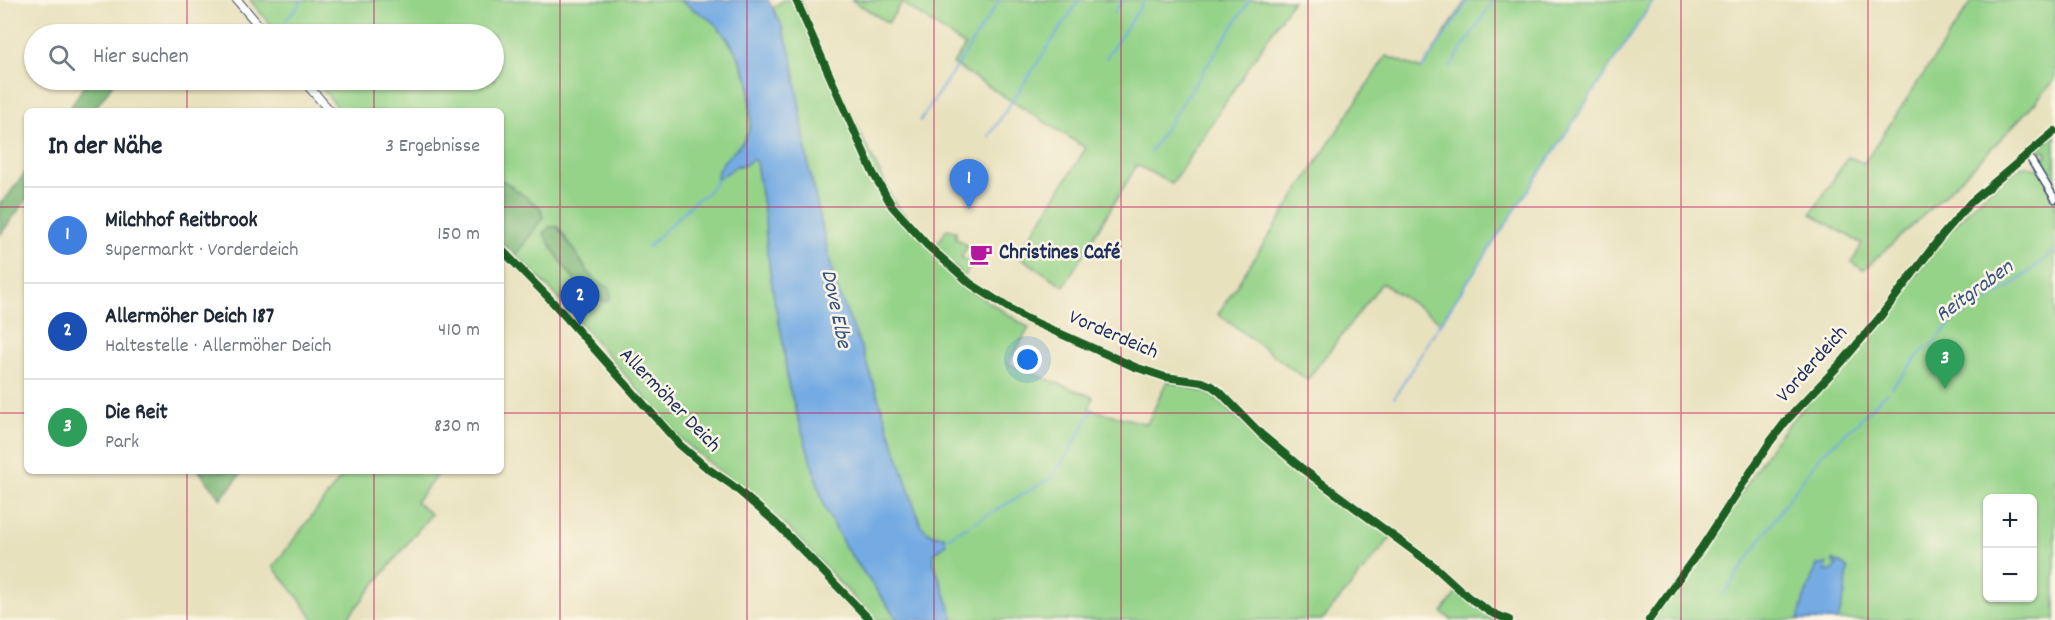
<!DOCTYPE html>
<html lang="de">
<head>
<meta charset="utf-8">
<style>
  :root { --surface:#fff; --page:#f2f2f3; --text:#1f2937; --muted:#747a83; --line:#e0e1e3; --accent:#0f766e }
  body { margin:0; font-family:Dekko,sans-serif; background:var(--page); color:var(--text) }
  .controls { position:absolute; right:18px; bottom:18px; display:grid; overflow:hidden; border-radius:9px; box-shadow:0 2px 4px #0004 }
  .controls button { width:54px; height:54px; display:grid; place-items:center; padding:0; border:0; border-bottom:2px solid var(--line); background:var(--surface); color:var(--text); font:30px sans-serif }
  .you { position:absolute; left:1028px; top:360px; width:21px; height:21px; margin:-15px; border:4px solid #fff; border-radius:50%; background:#1a73e8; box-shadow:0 0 0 9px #1a73e833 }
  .badge { display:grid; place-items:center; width:39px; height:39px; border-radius:50%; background:var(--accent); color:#fff; font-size:20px; font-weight:700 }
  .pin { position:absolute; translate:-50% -50px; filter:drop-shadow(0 2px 3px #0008) }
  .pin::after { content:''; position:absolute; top:32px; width:21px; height:18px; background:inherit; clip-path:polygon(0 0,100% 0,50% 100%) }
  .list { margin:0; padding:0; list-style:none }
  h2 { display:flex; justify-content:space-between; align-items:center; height:78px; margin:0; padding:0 24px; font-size:26px }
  h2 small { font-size:20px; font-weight:400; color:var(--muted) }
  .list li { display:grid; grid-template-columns:39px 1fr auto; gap:18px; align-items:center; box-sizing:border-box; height:96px; padding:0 24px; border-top:2px solid var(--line) }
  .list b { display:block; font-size:22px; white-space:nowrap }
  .list p { margin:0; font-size:20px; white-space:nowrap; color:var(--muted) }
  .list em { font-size:20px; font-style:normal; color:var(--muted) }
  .icon { flex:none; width:33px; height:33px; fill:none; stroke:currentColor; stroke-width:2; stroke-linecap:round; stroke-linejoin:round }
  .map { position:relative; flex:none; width:2055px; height:620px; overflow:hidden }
  .search { position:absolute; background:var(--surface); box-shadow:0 2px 4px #0004; left:24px; top:24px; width:480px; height:66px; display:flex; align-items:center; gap:15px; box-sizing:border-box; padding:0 21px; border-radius:33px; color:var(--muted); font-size:22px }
  .panel { position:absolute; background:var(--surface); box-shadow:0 2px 4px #0004; left:24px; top:108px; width:480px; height:366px; border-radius:9px }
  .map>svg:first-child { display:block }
</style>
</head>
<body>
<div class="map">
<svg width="2055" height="620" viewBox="0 0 2055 620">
  <rect width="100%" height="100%" fill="#fcf5e5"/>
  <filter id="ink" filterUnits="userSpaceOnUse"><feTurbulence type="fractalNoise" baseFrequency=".0167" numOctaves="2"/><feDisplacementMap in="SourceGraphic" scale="12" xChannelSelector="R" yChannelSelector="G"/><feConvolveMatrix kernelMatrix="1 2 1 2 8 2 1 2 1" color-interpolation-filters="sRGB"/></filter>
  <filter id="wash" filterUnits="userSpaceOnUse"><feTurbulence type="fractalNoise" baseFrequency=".008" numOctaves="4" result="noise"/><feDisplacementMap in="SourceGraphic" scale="24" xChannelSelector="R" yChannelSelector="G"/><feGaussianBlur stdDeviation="1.35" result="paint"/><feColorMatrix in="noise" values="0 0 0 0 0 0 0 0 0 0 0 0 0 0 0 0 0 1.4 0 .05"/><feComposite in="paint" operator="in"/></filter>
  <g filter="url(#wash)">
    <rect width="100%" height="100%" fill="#e8e1be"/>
    <!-- green -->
    <g fill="#95d389" stroke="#588174" stroke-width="1.5" fill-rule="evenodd">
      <path d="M250,0H679L696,11L705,14L719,28L737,54L749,83L751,127L746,137L736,151L723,162L717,179L736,166H743L752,159L756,162L765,218L767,251L775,304L782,336L788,384L825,508L846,548L898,620H875L783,523L682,440L554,293L516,255L543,217L541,208L501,179V111H341L315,80H494V34H278ZM549,227H558L593,279Z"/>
      <polygon points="783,0 801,0 808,23 846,105 897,207 936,250 937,244 947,229 956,231 956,238 968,246 961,257 969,262 972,257 975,258 965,276 943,257 975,293 1029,328 1008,364 1093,397 1089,409 1147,424 1167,381 1210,394 1297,469 1394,534 1322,620 954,620 934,563 934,554 946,544 943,536 934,537 921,526 863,352 836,287 809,169 800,107 781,24 773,8"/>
      <polygon points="852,0 1293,0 1172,184 1137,165 1064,286 1018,256 1086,148 953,64 965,46 902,3 888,23"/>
      <polygon points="1466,0 1654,0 1441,322 1382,283 1307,380 1218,314 1386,56 1422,69"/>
      <path d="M1973,0H2055V80C1995,148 1931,210 1863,270L1852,262L1862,244L1811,214L1848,157L1864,163Z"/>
      <path d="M2055,134V620H1652L1705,549L1773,443L1790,422L1882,320L1942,240L1973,205L2018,167L2027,166L2039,170L2038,158L2047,156L2046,151L2036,152ZM1988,498H2032V598H1988Z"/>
      <polygon points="346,471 440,471 416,502 431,514 346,620 313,620 302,602 273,567"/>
      <polygon points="1457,592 1488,614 1502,620 1452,620 1442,612"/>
    </g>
    <!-- forest -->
    <g fill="#78b575" stroke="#4a726a" stroke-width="1.5">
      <polygon points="88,80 116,80 93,111 68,111"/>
      <polygon points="27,170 27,199 0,235 0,203 7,197"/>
      <polygon points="501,179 541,208 543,217 516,255 501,243"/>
      <path d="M549,227H558L593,279L610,288L611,297L606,302C600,300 593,298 588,295C576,286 550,246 544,233Z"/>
      <polygon points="199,471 243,471 221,499"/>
    </g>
    <!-- water -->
    <g fill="#75abe3" stroke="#486da0" stroke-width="1.5">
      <path d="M680,0H768L781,24L792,57L809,169L836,287L863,352L921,526C929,533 932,537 944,536L946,544L934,554V563L954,620H898L846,548L825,509L788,384L782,336L775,304L767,251L765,218L756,162L752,159L747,164L736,166L717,180C715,164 735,152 744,140C751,130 751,121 750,109C750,101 751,90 749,82C743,62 731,40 717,26C706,14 692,10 680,0Z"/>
      <polygon points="1833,560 1844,565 1848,569 1845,594 1838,620 1798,620 1804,598 1817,565 1828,564 1825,571 1832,571 1837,565 1833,563"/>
    </g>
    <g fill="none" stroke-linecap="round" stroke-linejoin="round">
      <!-- stream -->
      <g stroke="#75abe3" stroke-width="2">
        <polyline points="1114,13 1122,0"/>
        <polyline points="286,20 303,0"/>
        <polyline points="1106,58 1145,0"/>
        <polyline points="1450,67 1494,0"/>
        <polyline points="1422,69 1469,0"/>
        <polyline points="920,121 1000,0"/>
        <polyline points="989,136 1079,0"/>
        <polyline points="1150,152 1250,0"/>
        <polyline points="647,248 696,200 706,194 717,180"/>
        <polyline points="1892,387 1921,353 1933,343 1954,320 2010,287 2055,251"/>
        <polyline points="1394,398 1441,322 1654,0"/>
        <polyline points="944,540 1051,478 1069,452 1093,409"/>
        <polyline points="1724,594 1791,495 1822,454 1855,425 1887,392"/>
      </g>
    </g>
  </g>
  <g filter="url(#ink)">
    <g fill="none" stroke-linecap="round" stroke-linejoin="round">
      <!-- minor casing -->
      <g stroke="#3a4a6c" stroke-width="9">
        <g id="minor">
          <polyline points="2028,155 2055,199"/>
          <polyline points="1649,620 1702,547 1770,442 1787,420 1842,362 1880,317 1939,239 1970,203 2055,131"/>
        </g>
      </g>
      <!-- tertiary casing -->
      <g stroke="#3a4a6c" stroke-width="10">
        <g id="tertiary">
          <polyline points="237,0 266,34"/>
          <polyline points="796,0 873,173 892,206 927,245 971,284 1023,317 1135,367 1165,377 1202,382 1212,386 1220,392 1261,434 1304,470 1434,566 1468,597 1490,612 1509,620"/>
          <polyline points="303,80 330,111"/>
          <polyline points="501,249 548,297 680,445 707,468 732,485 775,522 870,620"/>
        </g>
      </g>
      <!-- minor -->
      <use href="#minor" stroke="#fff" stroke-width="6"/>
      <!-- tertiary -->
      <use href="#tertiary" stroke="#fff" stroke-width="8"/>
      <!-- cycleway casing -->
      <g stroke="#fcf5e5" stroke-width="11">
        <g id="cycleway">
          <polyline points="796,0 873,173 892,206 927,245 971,284 1023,317 1135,367 1165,377 1202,382 1212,386 1220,392 1261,434 1304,470 1434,566 1468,597 1490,612 1509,620"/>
          <polyline points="501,249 548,297 680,445 707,468 732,485 775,522 870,620"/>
          <polyline points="1649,620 1702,547 1770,442 1787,420 1842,362 1880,317 1939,239 1970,203 2055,131"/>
        </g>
      </g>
      <!-- cycleway -->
      <use href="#cycleway" stroke="#1b5e20" stroke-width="8"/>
    </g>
  </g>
  <!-- grid -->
  <path fill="none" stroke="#c2185b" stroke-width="1.5" stroke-opacity="0.55" d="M187,0V34M374,0V34M560,0V620M747,0V620M934,0V620M1121,0V620M1308,0V620M1495,0V620M1681,0V620M1868,0V620M187,80V111M374,80V111M0,207H27M501,207H2055M0,413H27M501,413H2055M187,471V620M374,471V620"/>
  <!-- icons -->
  <defs>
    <g id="cafe-bare" transform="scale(1.8)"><path d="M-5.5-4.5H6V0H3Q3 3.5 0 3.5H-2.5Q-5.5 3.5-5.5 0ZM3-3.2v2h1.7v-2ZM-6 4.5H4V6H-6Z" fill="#b5179e" stroke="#fcf5e5" stroke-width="2.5" paint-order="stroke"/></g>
  </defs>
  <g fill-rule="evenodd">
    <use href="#cafe-bare" x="981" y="254"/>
  </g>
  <g text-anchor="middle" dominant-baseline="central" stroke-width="5" stroke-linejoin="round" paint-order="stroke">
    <!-- poi labels -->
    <g font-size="21" font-weight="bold" fill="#1b2f5e" stroke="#fcf5e5" text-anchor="start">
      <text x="999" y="254">Christines Café</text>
    </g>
    <!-- street labels -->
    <g font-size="21" fill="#1b2f5e" stroke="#fcf5e5">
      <text transform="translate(1113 336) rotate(23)">Vorderdeich</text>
      <text transform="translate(1813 365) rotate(-48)">Vorderdeich</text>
      <text transform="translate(669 401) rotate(46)">Allermöher Deich</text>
    </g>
    <!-- water labels -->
    <g font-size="22" font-style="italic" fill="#365486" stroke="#fcf5e5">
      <text transform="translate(1975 292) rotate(-36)">Reitgraben</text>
      <text transform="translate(835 309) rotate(78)">Dove Elbe</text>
    </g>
  </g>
</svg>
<div class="controls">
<button>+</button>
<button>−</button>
</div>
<div class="you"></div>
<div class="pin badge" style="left:969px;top:209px;background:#3f7fe0">1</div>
<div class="pin badge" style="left:580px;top:326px;background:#1a4fb4">2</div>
<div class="pin badge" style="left:1945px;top:389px;background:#2e9e5b">3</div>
<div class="search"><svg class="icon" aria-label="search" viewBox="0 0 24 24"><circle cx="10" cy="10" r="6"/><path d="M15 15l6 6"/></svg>Hier suchen</div>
<section class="panel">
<h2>In der Nähe<small>3 Ergebnisse</small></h2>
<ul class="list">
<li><span class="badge" style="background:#3f7fe0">1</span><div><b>Milchhof Reitbrook</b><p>Supermarkt · Vorderdeich</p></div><em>150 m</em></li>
<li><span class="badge" style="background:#1a4fb4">2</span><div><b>Allermöher Deich 187</b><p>Haltestelle · Allermöher Deich</p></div><em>410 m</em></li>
<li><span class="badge" style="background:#2e9e5b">3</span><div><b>Die Reit</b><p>Park</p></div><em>830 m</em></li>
</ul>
</section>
</div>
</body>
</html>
